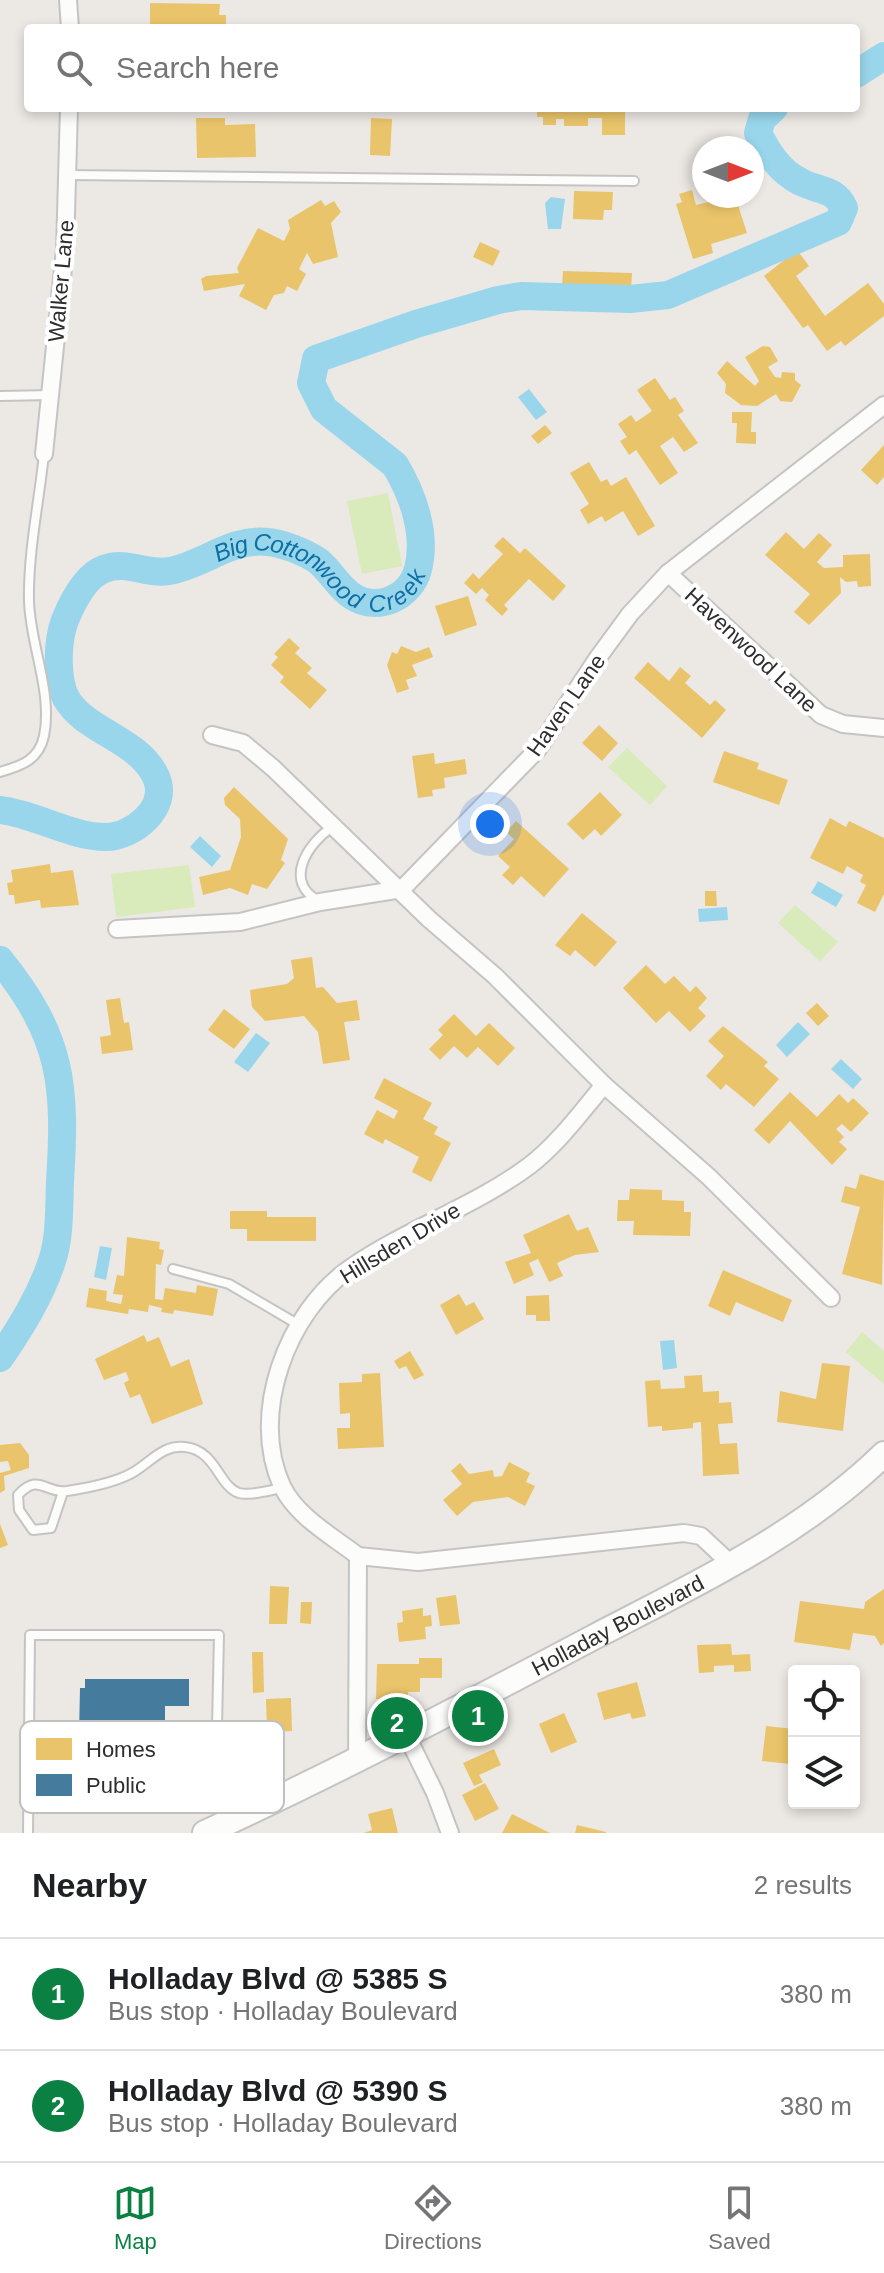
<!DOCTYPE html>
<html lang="en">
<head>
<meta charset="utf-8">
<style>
  :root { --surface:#fff; --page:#f2f2f2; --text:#202124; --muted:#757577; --line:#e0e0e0; --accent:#0b8043 }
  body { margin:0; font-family:Arial,sans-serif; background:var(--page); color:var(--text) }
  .controls { position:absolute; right:24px; bottom:24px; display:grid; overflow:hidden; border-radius:8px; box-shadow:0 4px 12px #0003 }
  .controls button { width:72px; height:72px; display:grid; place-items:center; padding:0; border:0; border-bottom:2px solid var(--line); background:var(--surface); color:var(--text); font:40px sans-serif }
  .compass { position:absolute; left:692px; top:136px; width:72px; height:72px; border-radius:50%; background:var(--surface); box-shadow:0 4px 12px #0003; rotate:90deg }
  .you { position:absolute; left:490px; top:824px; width:28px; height:28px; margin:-20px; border:6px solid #fff; border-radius:50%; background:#1a73e8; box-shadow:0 0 0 12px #1a73e833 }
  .badge { display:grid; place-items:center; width:52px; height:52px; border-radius:50%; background:var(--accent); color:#fff; font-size:26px; font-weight:700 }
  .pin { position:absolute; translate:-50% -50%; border:4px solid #fff; box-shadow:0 2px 8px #0006 }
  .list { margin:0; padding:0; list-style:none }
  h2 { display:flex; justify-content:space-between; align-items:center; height:104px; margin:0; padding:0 32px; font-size:34px }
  h2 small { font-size:26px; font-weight:400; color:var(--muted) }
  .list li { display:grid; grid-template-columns:52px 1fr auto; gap:24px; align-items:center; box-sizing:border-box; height:112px; padding:0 32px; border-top:2px solid var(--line) }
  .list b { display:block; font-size:30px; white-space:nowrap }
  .list p { margin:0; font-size:26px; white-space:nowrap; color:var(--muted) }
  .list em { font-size:26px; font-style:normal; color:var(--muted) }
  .icon { flex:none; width:44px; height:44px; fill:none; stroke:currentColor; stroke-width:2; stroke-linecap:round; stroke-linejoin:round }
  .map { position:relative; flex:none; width:884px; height:1833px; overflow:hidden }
  .search { position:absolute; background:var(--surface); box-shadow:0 4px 12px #0003; left:24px; right:24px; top:24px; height:88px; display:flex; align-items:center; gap:20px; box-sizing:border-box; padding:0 28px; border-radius:8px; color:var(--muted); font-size:30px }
  .sheet { height:328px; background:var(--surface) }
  nav { display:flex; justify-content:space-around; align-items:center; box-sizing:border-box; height:112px; border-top:2px solid var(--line); background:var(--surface); font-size:22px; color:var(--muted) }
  nav a { display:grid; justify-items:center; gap:4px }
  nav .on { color:var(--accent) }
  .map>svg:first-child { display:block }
</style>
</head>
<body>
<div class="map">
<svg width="884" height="1833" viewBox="0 0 884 1833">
  <rect width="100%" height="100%" fill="#ece8e4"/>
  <!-- pitch -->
  <g fill="#d9eabb">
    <polygon points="388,493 402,566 362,574 347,501"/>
    <polygon points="627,748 667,786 650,805 608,767"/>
    <polygon points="189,865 195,907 116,917 111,874"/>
    <polygon points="795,905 838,942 820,961 778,923"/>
    <polygon points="862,1332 884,1351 884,1384 846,1352"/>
  </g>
  <!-- water -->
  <g fill="#99d6ec">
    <polygon points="551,197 565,199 561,229 548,229 545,203"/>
    <polygon points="529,389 547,412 536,420 518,397"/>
    <polygon points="200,836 221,856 212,867 190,847"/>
    <polygon points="818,881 843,895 836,907 811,893"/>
    <polygon points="727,907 728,920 699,922 698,909"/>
    <polygon points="798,1022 810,1034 787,1057 776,1045"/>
    <polygon points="256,1033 270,1043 248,1072 234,1062"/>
    <polygon points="841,1059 862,1079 853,1089 831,1069"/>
    <polygon points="100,1246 112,1248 106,1280 94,1277"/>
    <polygon points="674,1340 677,1368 663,1370 660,1341"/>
  </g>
  <!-- homes -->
  <g fill="#e9c46a">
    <polygon points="150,3 220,4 219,15 226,15 226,28 150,26"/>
    <polygon points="537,108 625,108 625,135 602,135 602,118 588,118 588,126 564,126 564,119 556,119 556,125 543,125 543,117 537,117"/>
    <polygon points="196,118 225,118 225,125 255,124 256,157 197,158"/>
    <polygon points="371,118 392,119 390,156 370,155"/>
    <polygon points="692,190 696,205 735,196 747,233 711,244 713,253 693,259 676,204 682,202 679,194"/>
    <polygon points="574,191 613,192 612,210 604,210 603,220 573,219"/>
    <polygon points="321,200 325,206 334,201 341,212 331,223 338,257 313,264 307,253 299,269 306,274 297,291 287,286 284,293 274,295 266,310 239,296 245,284 204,291 201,279 206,276 239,273 237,268 258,228 284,241 290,229 288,220"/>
    <polygon points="480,242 500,251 493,266 473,257"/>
    <polygon points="797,250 809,266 796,276 825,316 868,283 884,304 884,316 845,346 841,341 827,351 808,325 803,328 764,276"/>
    <polygon points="563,271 632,273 631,290 562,288"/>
    <polygon points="763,346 770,347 778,361 768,367 775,377 781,378 782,372 795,373 795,380 801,385 792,402 780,401 776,394 757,406 741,405 725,393 726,384 717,373 727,361 755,386 759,381 745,357"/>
    <polygon points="655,378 670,400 675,397 684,411 678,415 698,443 684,452 673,437 660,446 678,473 660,485 636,450 629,455 620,441 627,437 618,424 631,415 636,422 652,411 637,390"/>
    <polygon points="732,412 752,412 751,432 756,432 756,444 736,443 737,423 732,423"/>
    <polygon points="545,425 552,433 538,444 531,436"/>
    <polygon points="884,445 884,477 877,485 861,470"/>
    <polygon points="589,462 601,482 607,479 611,486 626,477 655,526 638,536 623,511 605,522 602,516 588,524 580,510 589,504 570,473"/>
    <polygon points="786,532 804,549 819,533 832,545 817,562 824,568 843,567 843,555 870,554 871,586 858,587 857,581 846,582 840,577 841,593 809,625 794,612 810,594 765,555"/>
    <polygon points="503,537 520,553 525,548 566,586 553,601 529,579 504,605 508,609 502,616 485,600 489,595 482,588 476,594 464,583 473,573 479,579 503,554 494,546"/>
    <polygon points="468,596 477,625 445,636 435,606"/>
    <polygon points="289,638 300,648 295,653 312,668 307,673 327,690 310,709 280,682 284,677 271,665 278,657 274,654"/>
    <polygon points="401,646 416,652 429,647 433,657 412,665 417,676 406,680 409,689 397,693 387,665 392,652 397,654"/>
    <polygon points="648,662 669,681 680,667 691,676 685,683 710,705 715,700 726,710 702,738 634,678"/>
    <polygon points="599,725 618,743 602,761 582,743"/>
    <polygon points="724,751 759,763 757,769 788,780 779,805 713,782"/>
    <polygon points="434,753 435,764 465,759 467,774 444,778 445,788 432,790 433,796 418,798 412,756"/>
    <polygon points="234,787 288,839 281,860 285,863 267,889 252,884 248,895 230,888 203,895 199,877 230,870 241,837 240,819 225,805 224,798"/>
    <polygon points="600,792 622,815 601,836 595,829 583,840 567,824"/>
    <polygon points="830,818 846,827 849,821 884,838 884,894 875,912 857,903 866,885 860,882 863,875 847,866 843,874 810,858"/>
    <polygon points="516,821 569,869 544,897 521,876 513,885 502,875 510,867 498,856 514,839 506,832"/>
    <polygon points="50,864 51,873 73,870 79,905 41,908 40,900 15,904 14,895 9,895 7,883 13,882 11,870"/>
    <polygon points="705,891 716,891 717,906 705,906"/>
    <polygon points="582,913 617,942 595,967 575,950 570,956 555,945"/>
    <polygon points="312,957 316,988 323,987 337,1003 357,1000 360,1020 344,1022 350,1060 323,1064 318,1032 304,1016 265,1021 252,1007 250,990 287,984 294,978 291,960"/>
    <polygon points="646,965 665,984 674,976 690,992 696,986 707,998 698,1008 706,1016 690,1032 669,1011 656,1023 623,988"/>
    <polygon points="120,998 124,1023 129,1022 133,1050 102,1054 100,1037 111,1035 106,1000"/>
    <polygon points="817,1003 829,1016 818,1026 806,1013"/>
    <polygon points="224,1009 250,1029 234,1049 208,1030"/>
    <polygon points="454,1014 476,1036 489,1023 515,1048 498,1066 478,1047 467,1058 454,1046 440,1060 429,1049 443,1035 438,1030"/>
    <polygon points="723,1026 768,1062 764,1066 779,1079 754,1107 726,1084 721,1090 706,1076 724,1056 708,1041"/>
    <polygon points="384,1078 432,1103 423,1119 438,1127 434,1134 451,1143 431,1182 412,1172 419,1157 385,1139 383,1144 364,1134 377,1110 394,1119 398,1111 374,1098"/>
    <polygon points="790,1092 817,1117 839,1094 848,1103 853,1098 869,1113 851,1132 842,1124 836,1129 844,1137 839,1142 847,1149 832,1165 790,1121 769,1144 754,1130"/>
    <polygon points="860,1174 884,1181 882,1285 842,1274 860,1207 841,1202 845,1186 856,1189"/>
    <polygon points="630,1189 662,1190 662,1200 684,1201 684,1212 691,1212 690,1236 633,1235 634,1221 617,1221 618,1200 629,1200"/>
    <polygon points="230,1211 267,1211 267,1217 316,1217 316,1241 247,1241 247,1229 230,1229"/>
    <polygon points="569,1214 577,1231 588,1227 599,1252 575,1255 557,1263 563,1276 549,1282 538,1259 529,1263 534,1275 514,1284 505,1262 531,1253 523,1235"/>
    <polygon points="127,1237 160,1242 159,1249 164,1250 161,1265 156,1264 155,1299 163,1300 165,1288 196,1293 197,1285 218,1289 213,1316 174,1310 173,1314 161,1312 162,1308 149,1305 148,1312 129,1309 128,1314 86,1307 89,1288 107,1291 106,1301 121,1304 123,1295 113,1294 117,1275 124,1276"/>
    <polygon points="723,1270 792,1300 783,1322 736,1302 730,1316 708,1306"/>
    <polygon points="459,1294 466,1306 474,1302 484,1319 456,1335 440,1305"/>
    <polygon points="549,1295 550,1321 536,1321 536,1315 526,1315 526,1296"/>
    <polygon points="144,1335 147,1342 159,1337 171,1367 189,1359 203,1404 152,1424 140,1394 130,1398 124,1383 129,1380 126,1372 104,1380 95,1359"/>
    <polygon points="410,1351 424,1375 414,1380 406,1366 399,1369 394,1361"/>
    <polygon points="822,1363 850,1366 843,1431 777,1422 780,1391 816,1399"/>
    <polygon points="380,1373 384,1447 338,1449 337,1428 350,1428 350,1413 340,1414 339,1383 362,1382 362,1374"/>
    <polygon points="702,1375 703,1392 719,1391 719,1403 731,1402 733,1423 718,1424 720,1444 737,1443 739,1474 703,1476 701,1422 693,1423 693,1428 662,1431 662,1426 648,1427 645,1381 660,1380 661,1389 685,1388 684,1376"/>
    <polygon points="20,1443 29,1455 29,1468 4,1476 5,1490 0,1493 0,1473 11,1470 8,1461 0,1462 0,1445"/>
    <polygon points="509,1462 530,1473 526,1482 535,1486 525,1506 508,1497 473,1502 457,1516 443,1500 462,1484 451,1471 460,1463 469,1474 493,1470 494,1477 502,1476"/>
    <polygon points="0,1524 8,1545 0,1548"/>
    <polygon points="270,1586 289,1587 287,1624 269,1624"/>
    <polygon points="884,1589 884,1643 881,1646 875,1636 853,1633 850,1650 794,1642 800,1601 864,1609 865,1602"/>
    <polygon points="456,1595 460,1624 440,1626 436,1598"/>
    <polygon points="301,1602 312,1602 311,1624 300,1623"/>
    <polygon points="423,1608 423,1616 431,1615 432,1626 425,1627 426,1639 399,1642 397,1623 403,1622 402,1611"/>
    <polygon points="731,1644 732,1655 750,1654 751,1671 734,1672 734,1665 714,1666 714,1672 699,1673 697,1645"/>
    <polygon points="252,1652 263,1652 264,1692 253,1693"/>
    <polygon points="419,1658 442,1658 442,1678 420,1678 420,1692 408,1692 408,1699 376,1699 377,1664 419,1664"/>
    <polygon points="637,1682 646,1716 632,1719 630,1713 604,1720 597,1693"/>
    <polygon points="291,1698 292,1731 267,1732 266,1699"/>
    <polygon points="564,1713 577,1742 551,1753 539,1724"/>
    <polygon points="766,1726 794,1729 790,1764 762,1761"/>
    <polygon points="494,1749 501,1765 479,1775 483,1782 474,1786 463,1763"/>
    <polygon points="485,1783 499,1809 475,1821 462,1795"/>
    <polygon points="392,1808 398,1833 364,1833 372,1830 368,1814"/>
    <polygon points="512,1814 550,1833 502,1833"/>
    <polygon points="577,1825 606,1832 606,1833 575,1833"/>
  </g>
  <!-- public -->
  <polygon fill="#457b9d" points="85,1679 189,1679 189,1706 165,1706 165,1735 185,1735 184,1765 139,1765 138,1798 106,1798 106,1765 59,1765 60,1734 79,1735 80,1688 85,1688"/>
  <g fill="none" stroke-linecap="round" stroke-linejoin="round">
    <!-- river -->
    <g stroke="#99d6ec" stroke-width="28">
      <polyline points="856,74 884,56"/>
      <path id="s1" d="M0,810C35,814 71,837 106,837C132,837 170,808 156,777C139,739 85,732 66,698C56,678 57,641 65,620C72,603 85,576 104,569C127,560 146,575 169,571C204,565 230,538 267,542C282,543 305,552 318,561C330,570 338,587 352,596C378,613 411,597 418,569C427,534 413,495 395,465L324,409L311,383L316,359L416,324L498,300L521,296L630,299L668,295L838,222L844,208C835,188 818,191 801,182C780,172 768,153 758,133L762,119L774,108"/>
      <path d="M0,960C63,1038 66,1086 60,1182C59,1207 60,1238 52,1261C40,1297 21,1327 0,1358"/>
    </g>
    <!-- service casing -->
    <g stroke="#c5c4c5" stroke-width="12">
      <g id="service">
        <polyline points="68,175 634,181"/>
        <polyline points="0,396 51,395"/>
        <path d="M0,772C21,766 39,760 44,736C53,693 30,644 29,601C28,553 39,502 44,454"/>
        <path d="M319,901C283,882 307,844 332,827"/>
        <polyline points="173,1269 229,1284 299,1325"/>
        <path d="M63,1492L51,1528L33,1530L19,1510L18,1495C39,1472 45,1494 67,1491C87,1488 114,1483 132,1473C150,1463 163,1444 185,1447C216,1450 219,1487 239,1493C251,1496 270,1490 282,1488"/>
        <polyline points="28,1833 30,1635 219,1635 216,1773 231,1816"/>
      </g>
    </g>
    <!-- minor casing -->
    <g stroke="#c5c4c5" stroke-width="20">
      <g id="minor">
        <polyline points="68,0 70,28"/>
        <polyline points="44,454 65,249 69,108"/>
        <polyline points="668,573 821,715 843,724 884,728"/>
        <polyline points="212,735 243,743 273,768 429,919 495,976 604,1085 709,1177 831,1298"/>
        <polyline points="117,929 240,922 320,902 402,889 538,749 597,659 630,614 668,573 884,405"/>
        <polyline points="358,1556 418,1562 684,1533 701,1536 732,1565"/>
        <polyline points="407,1736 435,1793 450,1833"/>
        <path d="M357,1762L358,1556C332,1536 296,1516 282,1486C249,1414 287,1313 349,1269C406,1229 474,1207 529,1166C558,1144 581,1112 604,1085"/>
      </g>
    </g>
    <!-- secondary casing -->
    <g stroke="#c5c4c5" stroke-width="28">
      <g id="secondary">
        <path id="s2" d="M205,1833C337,1772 466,1705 594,1637C696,1584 801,1535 884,1454"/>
      </g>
    </g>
    <!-- service -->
    <use href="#service" stroke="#fcfcfb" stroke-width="8"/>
    <!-- minor -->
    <use href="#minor" stroke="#fcfcfb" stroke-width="16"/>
    <!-- secondary -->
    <use href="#secondary" stroke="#fcfcfb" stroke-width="24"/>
  </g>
  <g text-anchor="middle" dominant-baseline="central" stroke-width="8" stroke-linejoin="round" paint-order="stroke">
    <!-- street labels -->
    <g font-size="22" fill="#2e2e2e" stroke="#fff">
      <text transform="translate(61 281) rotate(-85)">Walker Lane</text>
      <text transform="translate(751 650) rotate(43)">Havenwood Lane</text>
      <text transform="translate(566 705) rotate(-55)">Haven Lane</text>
      <text transform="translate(400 1243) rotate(-31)">Hillsden Drive</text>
      <text stroke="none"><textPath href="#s2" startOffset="462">Holladay Boulevard</textPath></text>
    </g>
    <!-- water labels -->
    <g font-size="24" font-style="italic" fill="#0d6fa3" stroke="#fff">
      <text stroke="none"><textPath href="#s1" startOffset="702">Big Cottonwood Creek</textPath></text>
    </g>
  </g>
  <!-- legend -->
  <rect x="20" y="1721" width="264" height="92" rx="12" fill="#fff" stroke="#c0c0c0" stroke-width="2"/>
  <rect x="36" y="1738" width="36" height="22" fill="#e9c46a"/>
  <rect x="36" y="1774" width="36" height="22" fill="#457b9d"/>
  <g font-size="22" fill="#2e2e2e">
    <text x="86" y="1757">Homes</text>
    <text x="86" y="1793">Public</text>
  </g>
</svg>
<div class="controls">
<button><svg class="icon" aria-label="locate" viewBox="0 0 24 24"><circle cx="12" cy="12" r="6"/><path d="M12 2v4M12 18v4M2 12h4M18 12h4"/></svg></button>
<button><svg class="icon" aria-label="layers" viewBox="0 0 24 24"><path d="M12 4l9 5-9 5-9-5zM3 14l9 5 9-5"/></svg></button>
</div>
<svg class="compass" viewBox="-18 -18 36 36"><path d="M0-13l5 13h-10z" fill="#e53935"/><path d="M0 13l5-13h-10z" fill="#757577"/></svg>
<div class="you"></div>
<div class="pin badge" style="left:478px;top:1716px">1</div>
<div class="pin badge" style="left:397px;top:1723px">2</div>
<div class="search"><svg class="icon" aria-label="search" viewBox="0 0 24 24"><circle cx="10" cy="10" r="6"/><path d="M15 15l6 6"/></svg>Search here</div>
</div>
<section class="sheet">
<h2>Nearby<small>2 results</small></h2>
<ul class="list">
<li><span class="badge">1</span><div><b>Holladay Blvd @ 5385 S</b><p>Bus stop · Holladay Boulevard</p></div><em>380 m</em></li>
<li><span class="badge">2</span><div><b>Holladay Blvd @ 5390 S</b><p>Bus stop · Holladay Boulevard</p></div><em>380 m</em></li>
</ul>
</section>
<nav>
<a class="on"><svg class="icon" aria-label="map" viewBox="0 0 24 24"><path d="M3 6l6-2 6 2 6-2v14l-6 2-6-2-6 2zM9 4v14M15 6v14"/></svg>Map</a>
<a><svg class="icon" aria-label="directions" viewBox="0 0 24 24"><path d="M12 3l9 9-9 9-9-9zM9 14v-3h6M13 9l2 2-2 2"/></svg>Directions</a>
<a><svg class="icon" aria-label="saved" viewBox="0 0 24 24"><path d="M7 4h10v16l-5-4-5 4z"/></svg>Saved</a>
</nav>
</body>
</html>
